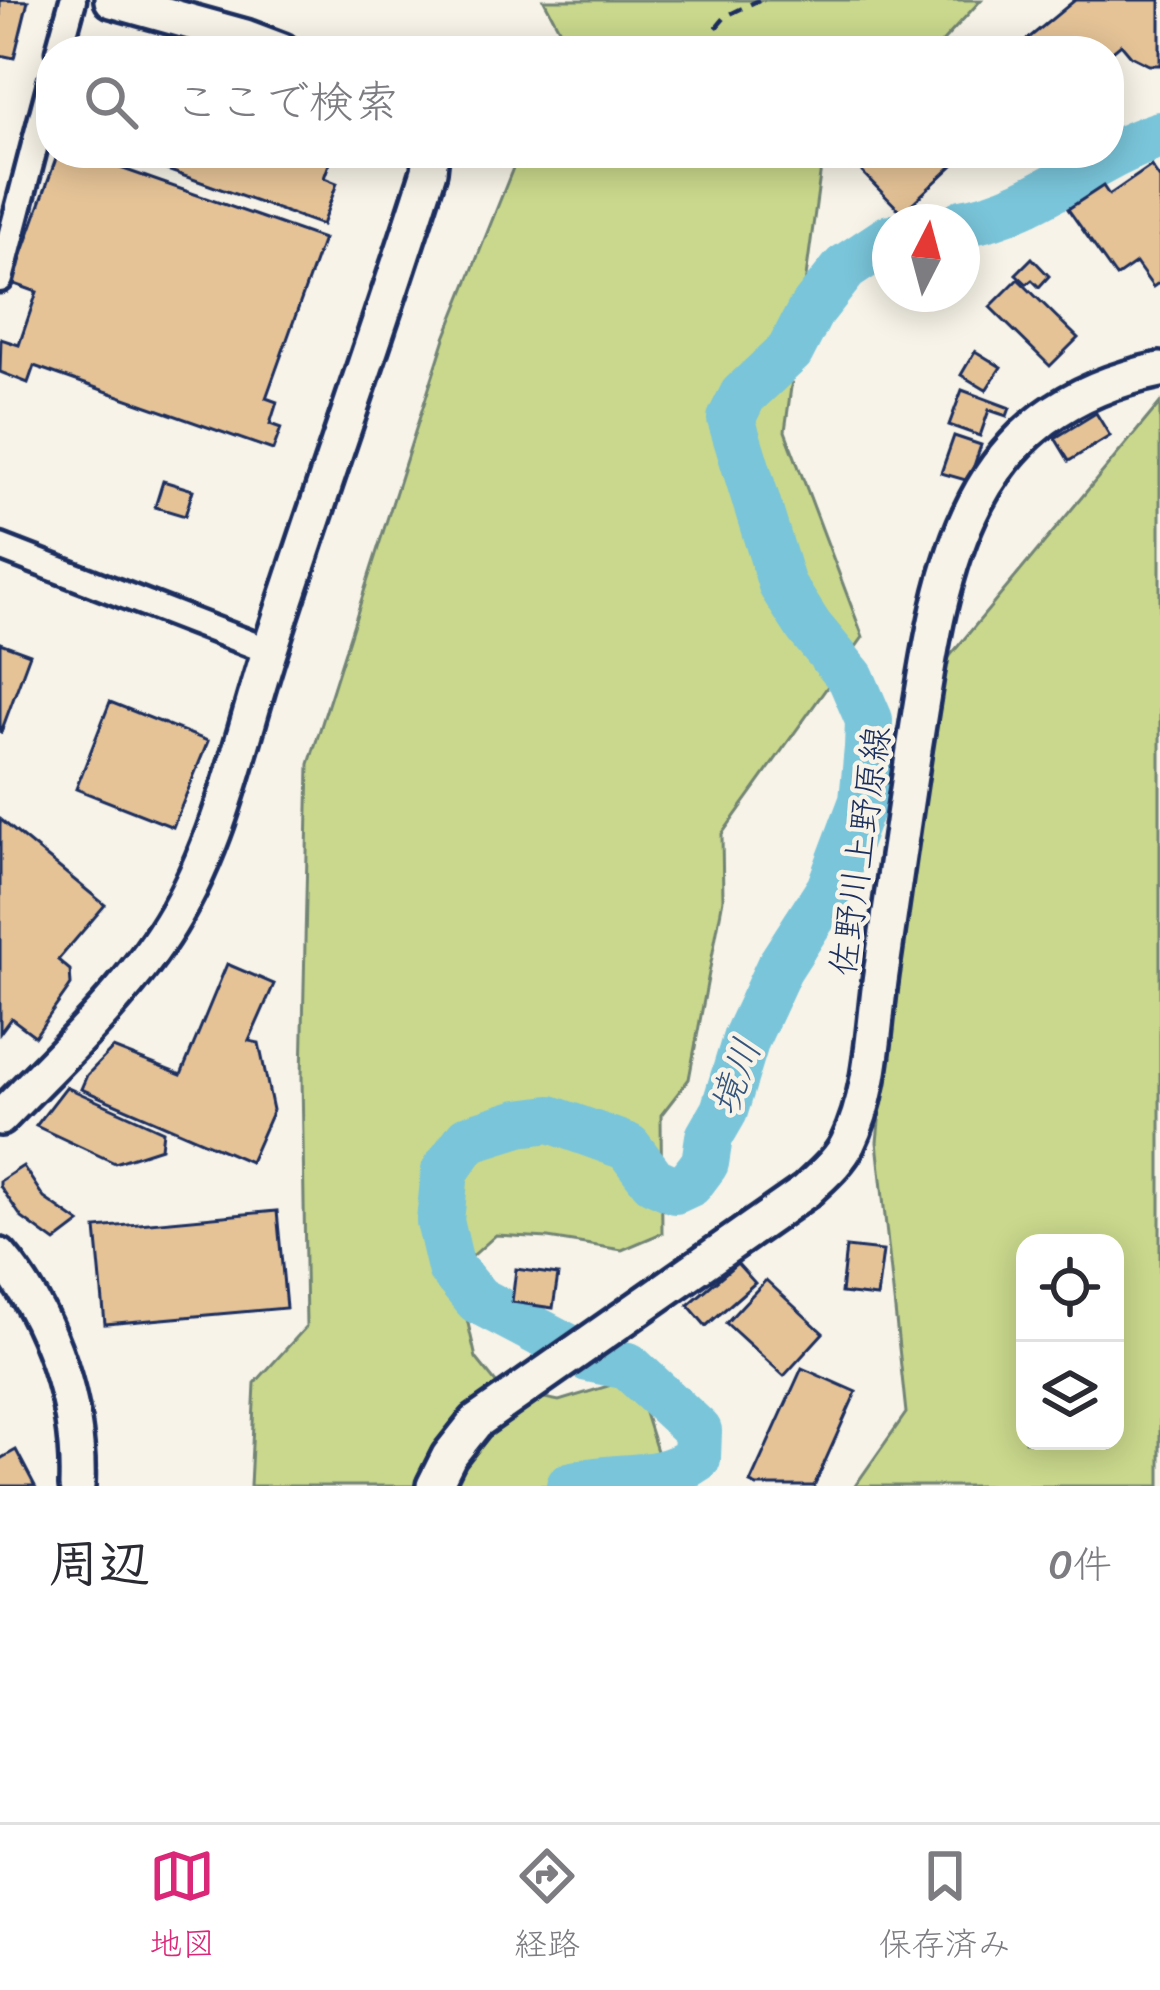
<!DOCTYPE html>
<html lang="ja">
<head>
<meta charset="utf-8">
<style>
  :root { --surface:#fff; --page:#f2f2f3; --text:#2b2b33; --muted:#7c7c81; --line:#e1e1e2; --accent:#db2777 }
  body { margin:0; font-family:Sriracha,"Klee One",sans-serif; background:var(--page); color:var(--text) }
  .controls { position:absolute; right:36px; bottom:36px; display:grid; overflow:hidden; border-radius:24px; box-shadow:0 6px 30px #0003 }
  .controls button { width:108px; height:108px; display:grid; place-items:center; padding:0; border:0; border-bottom:3px solid var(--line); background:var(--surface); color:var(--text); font:60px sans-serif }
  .compass { position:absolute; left:872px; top:204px; width:108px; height:108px; border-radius:50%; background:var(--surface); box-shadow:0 6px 30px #0003; rotate:6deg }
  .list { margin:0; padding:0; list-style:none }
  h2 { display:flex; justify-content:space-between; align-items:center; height:156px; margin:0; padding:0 48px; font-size:51px }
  h2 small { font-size:39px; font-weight:400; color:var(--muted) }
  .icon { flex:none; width:66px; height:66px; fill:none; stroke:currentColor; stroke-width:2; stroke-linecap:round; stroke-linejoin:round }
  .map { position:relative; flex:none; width:1160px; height:1486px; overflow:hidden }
  .search { position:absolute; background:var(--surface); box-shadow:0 6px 30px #0003; left:36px; right:36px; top:36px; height:132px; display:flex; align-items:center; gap:30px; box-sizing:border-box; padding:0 42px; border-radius:48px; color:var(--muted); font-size:45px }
  .sheet { height:336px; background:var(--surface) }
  nav { display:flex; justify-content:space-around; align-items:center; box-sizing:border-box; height:168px; border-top:3px solid var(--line); background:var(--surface); font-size:33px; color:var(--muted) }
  nav a { display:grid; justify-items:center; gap:6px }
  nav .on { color:var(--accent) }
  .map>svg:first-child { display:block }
</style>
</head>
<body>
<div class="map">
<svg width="1160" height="1486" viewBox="0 0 1160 1486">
  <rect width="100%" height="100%" fill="#f7f3e8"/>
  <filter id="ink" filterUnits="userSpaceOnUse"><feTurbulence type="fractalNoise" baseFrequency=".00833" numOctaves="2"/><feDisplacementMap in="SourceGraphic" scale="24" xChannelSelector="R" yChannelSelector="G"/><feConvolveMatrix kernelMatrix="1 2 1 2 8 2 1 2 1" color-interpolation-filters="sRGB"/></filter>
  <g filter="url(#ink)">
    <!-- green -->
    <g fill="#c9d88c" stroke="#728475" stroke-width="3" fill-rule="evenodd">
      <polygon points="544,0 981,0 934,51 559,51 564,38"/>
      <polygon points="519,153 823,153 785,431 863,637 722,834 723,899 689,1079 661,1115 662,1233 622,1250 548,1238 496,1235 456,1271 476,1358 501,1389 559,1401 634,1378 668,1486 250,1486 255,1383 306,1327 302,1076 309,764 445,338"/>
      <path d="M1160,403V1486H855L906,1413L877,1142L920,692ZM1025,1243H1115V1441H1025Z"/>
    </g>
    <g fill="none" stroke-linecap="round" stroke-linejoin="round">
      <!-- river -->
      <g stroke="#7ac5da" stroke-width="48">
        <path d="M962,223C1037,211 1090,157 1160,135"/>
        <path d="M570,1486C615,1473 658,1486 697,1458L698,1431L628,1366L588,1358L478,1300L451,1268L440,1221L445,1171L468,1139L519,1123L550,1119L628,1147L653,1180L675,1190L690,1183L705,1163L709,1137L724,1111L746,1039L779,968L830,889L863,801L868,748L869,720L851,678L809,627L782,585L731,419L743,395L790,351L810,312L845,268L890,238"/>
      </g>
    </g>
    <!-- building -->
    <g fill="#e5c397" stroke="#1b2f5e" stroke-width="3">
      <polygon points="0,0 28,1 14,58 0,55"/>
      <polygon points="1075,0 1160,0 1160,65 1149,65 1131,56 1121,44 1109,54 1109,51 1013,51"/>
      <polygon points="58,153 78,153 323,239 266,398 277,402 270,424 281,428 273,450 34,366 28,383 0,372 1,339 19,345 37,292 12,283"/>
      <polygon points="141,153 333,153 324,178 337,183 322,225 139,160"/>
      <polygon points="868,153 966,153 902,213 862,172"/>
      <polygon points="1151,166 1160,179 1160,282 1153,287 1136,263 1116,277 1068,209 1103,186 1109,195"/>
      <polygon points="1032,258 1049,276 1039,287 1032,280 1027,284 1016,274"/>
      <polygon points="1018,279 1078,338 1050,366 990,307"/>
      <polygon points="975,351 1001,367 986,390 961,375"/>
      <polygon points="962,390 1010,408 1007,416 989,410 980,436 949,425"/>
      <polygon points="1096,413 1110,436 1069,461 1055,438"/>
      <polygon points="954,436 981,445 969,481 941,473"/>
      <polygon points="163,481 193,490 185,516 155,507"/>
      <polygon points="0,643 30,654 1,732 0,731"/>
      <polygon points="110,702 208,741 173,827 76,789"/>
      <polygon points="0,819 105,905 58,960 70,970 71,985 35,1036 11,1018 0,1033"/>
      <polygon points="227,964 274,984 249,1041 259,1043 273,1110 250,1162 81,1089 87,1075 113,1048 181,1075"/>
      <polygon points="66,1087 163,1131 161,1148 115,1163 36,1126"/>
      <polygon points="23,1166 44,1198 80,1223 55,1242 22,1218 0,1186 0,1181"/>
      <polygon points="277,1211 286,1308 105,1324 96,1228"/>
      <polygon points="846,1247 883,1251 877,1297 841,1293"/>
      <polygon points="737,1263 755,1283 706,1326 688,1305"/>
      <polygon points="516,1269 558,1275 553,1308 512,1302"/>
      <polygon points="766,1280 823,1333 784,1376 726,1323"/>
      <polygon points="802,1368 856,1392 814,1486 757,1486 750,1483"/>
      <polygon points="16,1450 35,1486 0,1486 0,1459"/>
    </g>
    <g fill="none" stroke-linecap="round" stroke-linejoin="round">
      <!-- street casing -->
      <g stroke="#1b2f5e" stroke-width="33">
        <g id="street">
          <polyline points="59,51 73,0"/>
          <polyline points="0,279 51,83"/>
          <polyline points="0,547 269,651"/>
        </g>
      </g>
      <!-- secondary casing -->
      <g stroke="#1b2f5e" stroke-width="42">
        <g id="secondary">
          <polyline points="112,0 245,37 282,51"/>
          <path d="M0,1118C56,1060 119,1002 163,935C221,847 239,743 271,646C322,487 379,330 429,171L431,153"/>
          <path d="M0,1256C52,1318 80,1406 77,1486"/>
          <path d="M434,1486L449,1456L476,1422L806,1191C820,1177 839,1162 848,1143C873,1092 873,1030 881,974C893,893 904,812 917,731C943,563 966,409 1160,370"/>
        </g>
      </g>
      <!-- path -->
      <g stroke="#1b2f5e" stroke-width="4.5" stroke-dasharray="12 9" stroke-linecap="butt">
        <polyline points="743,51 716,40 715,29 726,16 759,0"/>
        <polyline points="780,155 781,153"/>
      </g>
      <!-- street -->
      <use href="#street" stroke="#f7f3e8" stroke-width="24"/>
      <!-- secondary -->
      <use href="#secondary" stroke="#f7f3e8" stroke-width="33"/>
    </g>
  </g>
  <g text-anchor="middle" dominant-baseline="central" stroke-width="9" stroke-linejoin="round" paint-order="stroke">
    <!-- street labels -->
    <g font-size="36" fill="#1b2f5e" stroke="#f7f3e8">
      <text transform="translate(860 851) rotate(-82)">佐野川上野原線</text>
    </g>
    <!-- water labels -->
    <g font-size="39" font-style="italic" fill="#33547d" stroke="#f7f3e8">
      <text transform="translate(735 1077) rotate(-70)">境川</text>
    </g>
  </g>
</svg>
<div class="controls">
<button><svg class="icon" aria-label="locate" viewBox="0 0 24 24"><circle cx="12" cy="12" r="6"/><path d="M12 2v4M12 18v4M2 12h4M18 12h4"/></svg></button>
<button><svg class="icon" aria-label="layers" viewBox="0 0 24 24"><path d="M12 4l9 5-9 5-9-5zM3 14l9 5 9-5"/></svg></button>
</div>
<svg class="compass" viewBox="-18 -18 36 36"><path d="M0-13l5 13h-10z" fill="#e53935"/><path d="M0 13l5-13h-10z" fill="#7c7c81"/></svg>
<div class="search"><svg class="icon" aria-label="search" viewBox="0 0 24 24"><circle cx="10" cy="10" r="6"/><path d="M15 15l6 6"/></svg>ここで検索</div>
</div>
<section class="sheet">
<h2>周辺<small>0件</small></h2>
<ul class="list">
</ul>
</section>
<nav>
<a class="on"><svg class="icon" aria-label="map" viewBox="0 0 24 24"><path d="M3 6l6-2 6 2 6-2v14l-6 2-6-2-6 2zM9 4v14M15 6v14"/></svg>地図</a>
<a><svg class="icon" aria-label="directions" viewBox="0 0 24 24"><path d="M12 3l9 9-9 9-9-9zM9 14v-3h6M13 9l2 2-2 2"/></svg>経路</a>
<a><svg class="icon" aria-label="saved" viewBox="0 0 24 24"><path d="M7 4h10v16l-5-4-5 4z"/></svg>保存済み</a>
</nav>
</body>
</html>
